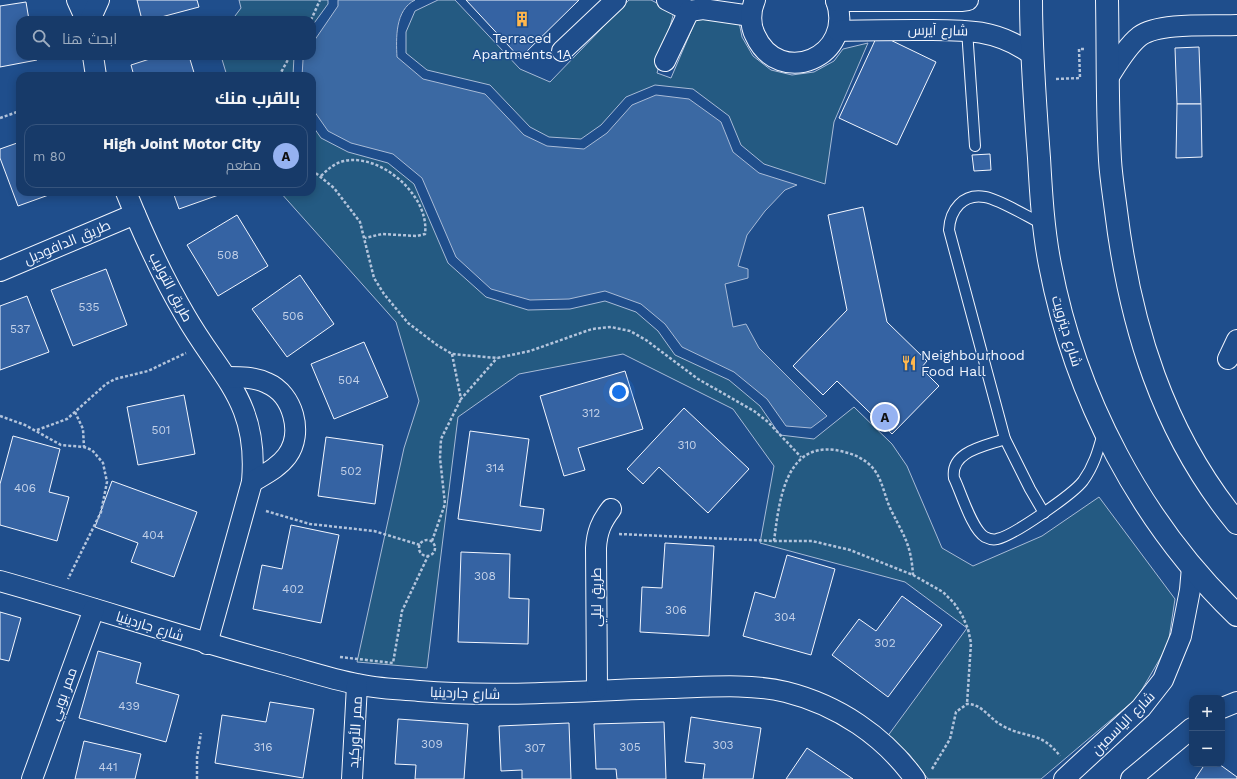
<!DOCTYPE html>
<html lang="ar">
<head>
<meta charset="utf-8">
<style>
  :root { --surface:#173a69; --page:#20416f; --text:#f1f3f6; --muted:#9eadc0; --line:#36547d; --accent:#95b2f1 }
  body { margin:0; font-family:"Work Sans",Cairo,sans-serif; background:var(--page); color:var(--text); direction:rtl }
  .controls { position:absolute; right:12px; bottom:12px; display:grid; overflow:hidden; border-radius:8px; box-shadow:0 2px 10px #0003 }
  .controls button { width:36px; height:36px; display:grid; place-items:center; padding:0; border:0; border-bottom:1px solid var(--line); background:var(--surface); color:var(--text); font:20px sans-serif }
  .you { position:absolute; left:619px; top:392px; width:14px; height:14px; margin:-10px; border:3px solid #fff; border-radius:50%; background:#1a73e8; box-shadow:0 0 0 6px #1a73e833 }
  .badge { display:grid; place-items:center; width:26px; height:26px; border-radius:50%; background:var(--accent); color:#111; font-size:13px; font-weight:700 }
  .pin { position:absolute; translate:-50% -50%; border:2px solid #fff; box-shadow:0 1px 4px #0006 }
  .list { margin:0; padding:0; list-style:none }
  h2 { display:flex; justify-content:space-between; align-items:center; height:52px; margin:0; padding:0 16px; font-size:17px }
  h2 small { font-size:13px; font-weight:400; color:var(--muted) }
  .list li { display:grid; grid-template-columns:26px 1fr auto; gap:12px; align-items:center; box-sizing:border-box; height:64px; margin:0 8px 8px; padding:0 8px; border:1px solid var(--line); border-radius:12px }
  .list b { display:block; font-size:15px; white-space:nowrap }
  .list p { margin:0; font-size:13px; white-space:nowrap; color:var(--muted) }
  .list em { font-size:13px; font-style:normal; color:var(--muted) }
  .icon { flex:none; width:22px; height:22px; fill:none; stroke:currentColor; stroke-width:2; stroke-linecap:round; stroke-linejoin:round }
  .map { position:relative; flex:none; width:1237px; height:779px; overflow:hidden; direction:ltr }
  .search { position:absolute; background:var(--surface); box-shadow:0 2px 10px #0003; left:16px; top:16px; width:300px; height:44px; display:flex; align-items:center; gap:10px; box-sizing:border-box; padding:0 14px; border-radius:12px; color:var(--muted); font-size:15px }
  .panel { position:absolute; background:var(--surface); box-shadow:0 2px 10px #0003; left:16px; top:72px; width:300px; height:124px; border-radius:12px; direction:rtl }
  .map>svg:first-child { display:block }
</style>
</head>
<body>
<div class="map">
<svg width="1237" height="779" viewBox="0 0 1237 779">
  <rect width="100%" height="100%" fill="#1f4e8c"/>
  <!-- green -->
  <g fill="#245a82" stroke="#a8bbd7">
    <polygon points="239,0 328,0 328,4 312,26 312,20 232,20 241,8"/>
    <polygon points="438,0 455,0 520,69 550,82 629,0 651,0 674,12 657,73 671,78 697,17 739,22 742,37 753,56 771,70 792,75 814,72 834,61 843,49 868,43 834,122 825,184 764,164 741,145 729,116 693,89 655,85 626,97 601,125 581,139 549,137 530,127 490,85 427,70 406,53 406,32 415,11"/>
    <polygon points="221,56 294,56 293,76 227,76"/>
    <polygon points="312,125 321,138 348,152 388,163 414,184 448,263 486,297 528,310 570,309 605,301 636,312 658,331 675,355 729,380 760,406 780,435 814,439 854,407 892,444 907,466 942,548 973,566 1042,536 1099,497 1175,599 1168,645 1137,698 1041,779 928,779 909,754 887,737 967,628 905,582 760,543 774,466 733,409 623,354 519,374 458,417 427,668 357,662 404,448 419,401 396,322 280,192 312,192"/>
  </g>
  <!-- water -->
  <path fill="#3b69a3" stroke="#a8bbd7" d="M338,0H415C395,10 396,38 397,57L423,79L485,94L524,135L547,146L584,149L607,133L632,105L656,95L689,99L721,122L733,152L759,173L797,185L785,190L765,211L747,235L738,266L748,269V278L725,284L733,327L746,324L759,348L827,416L811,428L786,426L767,399L734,372L682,347L665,324L641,304L605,291L569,299L530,300L491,289L456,257L422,178L393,154L351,143L328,131L312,108V76H302L303,60L305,56H312V44L338,6Z"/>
  <!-- building -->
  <g fill="#3563a3" stroke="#f2f6ff">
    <polygon points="137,0 197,0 199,7 150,20 142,20"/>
    <polygon points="466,0 579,0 520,58"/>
    <polygon points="26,2 29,20 20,20 20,56 36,56 37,60 0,67 0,6"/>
    <polygon points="878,34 936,62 897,145 839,118"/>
    <polygon points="1199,47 1201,104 1177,104 1175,48"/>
    <polygon points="159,56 189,56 195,76 134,76 131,65"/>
    <polygon points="1177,104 1201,104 1202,157 1176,158"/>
    <polygon points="20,142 20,192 57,192 18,206 0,158 0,149"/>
    <polygon points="990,154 991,170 974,171 972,155"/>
    <polygon points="173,192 227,192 179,209"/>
    <polygon points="863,207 887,322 927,361 921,368 939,386 892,434 837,381 823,395 793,366 847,310 828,215"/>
    <polygon points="237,215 268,266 218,296 187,245"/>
    <polygon points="106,269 127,325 73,346 51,290"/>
    <polygon points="300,275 334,324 287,357 252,309"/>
    <polygon points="27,296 49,352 0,370 0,306"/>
    <polygon points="364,342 388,397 334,419 311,364"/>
    <polygon points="625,371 643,429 578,448 585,470 564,476 540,396"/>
    <polygon points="184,395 195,454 138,465 127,407"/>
    <polygon points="684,408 749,469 708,513 659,467 643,484 627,469"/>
    <polygon points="470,431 529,439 520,506 544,509 541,531 458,519"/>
    <polygon points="13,436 60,449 49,492 69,497 57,541 0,525 0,484"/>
    <polygon points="326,437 383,445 375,504 318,496"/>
    <polygon points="112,481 197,512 174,577 131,562 138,543 95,527"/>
    <polygon points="291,525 339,535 321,623 253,609 262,565 282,569"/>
    <polygon points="665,543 714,546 709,636 640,632 642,587 662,588"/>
    <polygon points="461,552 510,554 509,598 529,599 528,644 458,642"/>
    <polygon points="787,555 835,569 811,655 743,636 755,592 775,598"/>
    <polygon points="902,596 942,625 888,697 832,655 859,619 876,631"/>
    <polygon points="0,612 21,618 9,661 0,659"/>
    <polygon points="98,651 141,663 136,683 179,695 166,742 79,718"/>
    <polygon points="270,702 314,709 303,778 215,763 222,715 266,722"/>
    <polygon points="691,717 761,728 753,779 703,779 705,764 685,762"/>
    <polygon points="398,719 468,724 464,779 415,779 416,765 395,764"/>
    <polygon points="664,722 666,779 617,779 616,769 596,769 594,724"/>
    <polygon points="569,723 571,779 522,779 522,770 501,771 499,726"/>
    <polygon points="84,741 141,754 135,779 75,779"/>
    <polygon points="807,748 825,760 853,779 786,779"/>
    <polygon points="1205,764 1219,764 1237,777 1237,779 1195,779"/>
  </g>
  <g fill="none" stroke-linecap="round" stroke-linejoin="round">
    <!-- lane casing -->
    <g stroke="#f2f6ff" stroke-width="12">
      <g id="lane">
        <polyline points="967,30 975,146"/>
        <path d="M1044,225C1028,217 1001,200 985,197C963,193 950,210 949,230L1005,439L1030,489L1044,513"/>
        <path d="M1005,439C986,446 950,451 954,478C961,492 972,530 985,537C989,539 993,540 997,539C1013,536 1073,494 1083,481C1094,466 1098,451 1103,433"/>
      </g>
    </g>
    <!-- street casing -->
    <g stroke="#f2f6ff" stroke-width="22">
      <g id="street">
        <polyline points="77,0 86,20"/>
        <polyline points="667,0 689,11 703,9 751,16"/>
        <path d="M755,0C750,11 750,25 755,35C779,89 856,57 836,0"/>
        <polyline points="836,1 961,1 968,0"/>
        <polyline points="90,20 99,0"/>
        <path d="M838,31C864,30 889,30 915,30C959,30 994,27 1031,54"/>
        <polyline points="562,51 616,0"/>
        <polyline points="93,56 96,76"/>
        <polyline points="665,61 689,11"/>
        <path d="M1108,78C1117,64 1127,46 1140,36C1159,22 1212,26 1237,25"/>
        <path d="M126,192C143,234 162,276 185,315C221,378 259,401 252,482L207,644"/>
        <polyline points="0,271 135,214"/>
        <polyline points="1228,359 1237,340"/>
        <path d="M227,377C241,377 254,377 267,383C293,394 304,433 287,456C278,468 265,474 252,482"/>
        <path d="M0,581C93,607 185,638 278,663C304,670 331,679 357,684C377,689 399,689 419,691C503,698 587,690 670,688C708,687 748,683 786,692C838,705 884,736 915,779"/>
        <path d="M597,689L596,548C597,532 601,522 611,509"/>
        <polyline points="1222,708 1237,702"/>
        <polyline points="32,779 94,609"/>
        <polyline points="352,779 357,685"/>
        <polyline points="1064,779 1141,708 1163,680 1181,636 1190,590 1192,567"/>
        <polyline points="1131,779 1192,728"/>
      </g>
    </g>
    <!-- secondary casing -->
    <g stroke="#f2f6ff" stroke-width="24">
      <g id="secondary">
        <path d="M1031,0C1031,53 1035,105 1039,158C1041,193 1043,229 1050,265C1075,396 1140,522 1237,615"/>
        <path d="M1107,0C1108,53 1107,107 1110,160C1111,177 1114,195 1116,211C1130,325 1163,433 1237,523"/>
      </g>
    </g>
    <!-- path -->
    <g stroke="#b3c4dc" stroke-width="2.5" stroke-dasharray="3 2" stroke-linecap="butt">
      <polyline points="311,20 320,0"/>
      <polyline points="279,76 290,56"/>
      <polyline points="1056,79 1080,78 1079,49 1085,49"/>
      <polyline points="0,118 20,111"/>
      <polyline points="312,170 334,188 360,222 374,278 384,294 408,323 437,345 452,354 497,358 530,351 592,329 611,327 630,331 646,340 698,379 754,411 768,422 801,457"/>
      <path d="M321,176C328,169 335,163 344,161C381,153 430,196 425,234L417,236L382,234L365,238"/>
      <polyline points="452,354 461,399 497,358"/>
      <polyline points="75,412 83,429 84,447"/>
      <polyline points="0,416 25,425 61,445 84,447 92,450 103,463 107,482 101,512 68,579"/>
      <polyline points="37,430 67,419 106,384 115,379 148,371 186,353"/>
      <polyline points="266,511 310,524 374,531 420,545"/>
      <polyline points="619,534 774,541 812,541 850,550 913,575 943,592 954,603 962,615 968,629 971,643 967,704"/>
      <circle cx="427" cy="548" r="8"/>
      <polyline points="432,541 445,504 440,458 441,439 461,399"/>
      <path d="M774,541C779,504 784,443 835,450C847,452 861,456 871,466C883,478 884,497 892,512C905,538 911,545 913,575"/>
      <polyline points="340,657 393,663 402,611 428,556"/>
      <path d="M932,769L950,739L956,712L967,704C983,704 989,719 1003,726C1026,739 1040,730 1060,756"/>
      <polyline points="197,779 197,757 201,733"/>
    </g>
    <!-- lane -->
    <use href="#lane" stroke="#1f4e8c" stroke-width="10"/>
    <!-- street -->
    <use href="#street" stroke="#1f4e8c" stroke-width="20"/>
    <!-- secondary -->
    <use href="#secondary" stroke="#1f4e8c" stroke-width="22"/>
  </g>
  <!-- icons -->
  <defs>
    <g id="building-bare" transform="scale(1.2)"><path d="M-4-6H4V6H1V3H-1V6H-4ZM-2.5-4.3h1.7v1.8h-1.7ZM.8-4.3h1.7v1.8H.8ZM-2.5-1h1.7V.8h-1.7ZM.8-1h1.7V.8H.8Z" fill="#ffb74d" stroke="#1f4e8c" stroke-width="2.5" paint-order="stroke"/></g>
    <g id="restaurant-bare" transform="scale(1.2)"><path d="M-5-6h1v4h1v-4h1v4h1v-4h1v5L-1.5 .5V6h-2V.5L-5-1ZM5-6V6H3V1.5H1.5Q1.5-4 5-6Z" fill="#ffb74d" stroke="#1f4e8c" stroke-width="2.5" paint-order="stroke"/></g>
  </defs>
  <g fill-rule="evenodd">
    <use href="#building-bare" x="522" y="19"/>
    <use href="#restaurant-bare" x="909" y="363"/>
  </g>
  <g text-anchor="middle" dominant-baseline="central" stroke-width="3" stroke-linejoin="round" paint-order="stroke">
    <!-- number labels -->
    <g font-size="12" fill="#c3d1e8">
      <text x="228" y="255">508</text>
      <text x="89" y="307">535</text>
      <text x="293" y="316">506</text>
      <text x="20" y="329">537</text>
      <text x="349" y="380">504</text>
      <text x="591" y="413">312</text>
      <text x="161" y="430">501</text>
      <text x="687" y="445">310</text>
      <text x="495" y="468">314</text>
      <text x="351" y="471">502</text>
      <text x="25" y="488">406</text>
      <text x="153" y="535">404</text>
      <text x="485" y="576">308</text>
      <text x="293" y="589">402</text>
      <text x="676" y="610">306</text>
      <text x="785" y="617">304</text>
      <text x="885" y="643">302</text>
      <text x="129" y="706">439</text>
      <text x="432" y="744">309</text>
      <text x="723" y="745">303</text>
      <text x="263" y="747">316</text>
      <text x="630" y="747">305</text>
      <text x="535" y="748">307</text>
      <text x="108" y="767">441</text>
    </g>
    <!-- street labels -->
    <g font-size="14" fill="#f2f6ff" stroke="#1f4e8c">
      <text transform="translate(938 30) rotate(1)">شارع آيرس</text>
      <text transform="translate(67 242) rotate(-23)">طريق الدافوديل</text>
      <text transform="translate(171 287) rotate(62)">طريق التوليب</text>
      <text transform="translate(1067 331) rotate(73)">شارع ديترويت</text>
      <text transform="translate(596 597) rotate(-90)">طريق ليلي</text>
      <text transform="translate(150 626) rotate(17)">شارع جاردينيا</text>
      <text transform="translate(465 693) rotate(2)">شارع جاردينيا</text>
      <text transform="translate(63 694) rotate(-70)">ممر بوبي</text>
      <text transform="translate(1123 723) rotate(-45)">شارع الياسمين</text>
      <text transform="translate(355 732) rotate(-87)">ممر الأوركيد</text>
    </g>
    <!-- poi labels -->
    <g font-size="14" fill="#f2f6ff" stroke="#1f4e8c">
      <text x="522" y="38">Terraced<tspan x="522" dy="16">Apartments 1A</tspan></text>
      <text x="921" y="355" text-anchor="start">Neighbourhood<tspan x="921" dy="16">Food Hall</tspan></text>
    </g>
  </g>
</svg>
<div class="controls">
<button>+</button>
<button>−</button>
</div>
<div class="you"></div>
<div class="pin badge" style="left:885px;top:417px">A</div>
<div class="search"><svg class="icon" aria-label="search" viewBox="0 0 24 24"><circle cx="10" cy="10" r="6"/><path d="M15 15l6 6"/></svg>ابحث هنا</div>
<section class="panel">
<h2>بالقرب منك<small></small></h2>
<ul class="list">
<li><span class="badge">A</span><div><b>High Joint Motor City</b><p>مطعم</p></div><em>80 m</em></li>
</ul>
</section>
</div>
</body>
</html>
